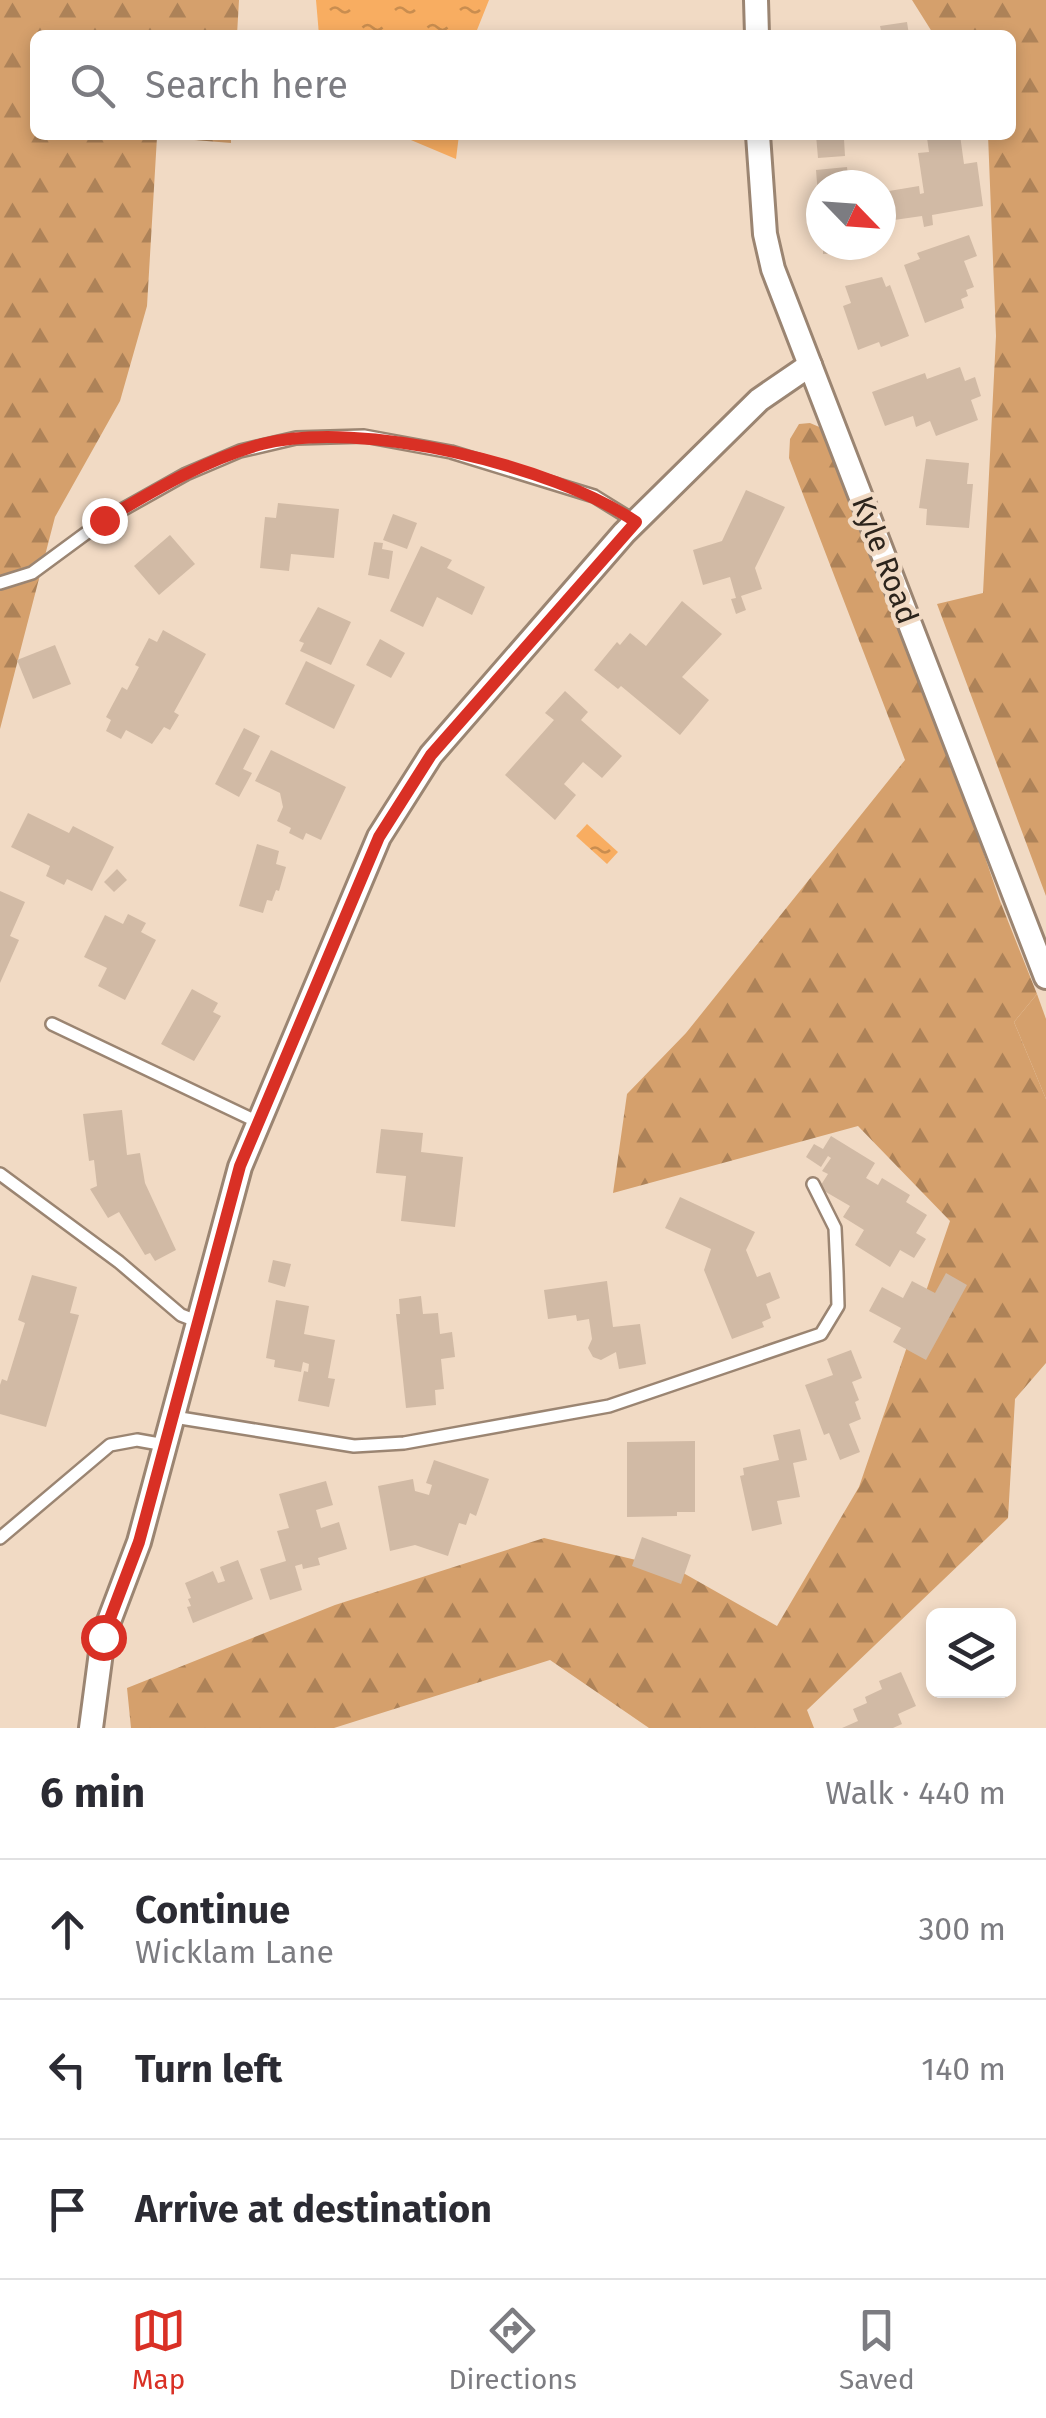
<!DOCTYPE html>
<html lang="en">
<head>
<meta charset="utf-8">
<style>
  :root { --surface:#fff; --page:#f2f2f3; --text:#2b2b33; --muted:#7c7c81; --line:#e1e1e2; --accent:#d93025 }
  body { margin:0; font-family:"Fira Sans",sans-serif; background:var(--page); color:var(--text) }
  .controls { position:absolute; right:30px; bottom:30px; display:grid; overflow:hidden; border-radius:15px; box-shadow:0 5px 15px #0003 }
  .controls button { width:90px; height:90px; display:grid; place-items:center; padding:0; border:0; border-bottom:2px solid var(--line); background:var(--surface); color:var(--text); font:50px sans-serif }
  .compass { position:absolute; left:806px; top:170px; width:90px; height:90px; border-radius:50%; background:var(--surface); box-shadow:0 5px 15px #0003; rotate:115deg }
  .stop { position:absolute; width:30px; height:30px; margin:-22px; border:8px solid #d93025; border-radius:50%; background:#fff }
  .stop.end { background:#d93025; border-color:#fff; box-shadow:0 2px 10px #0008 }
  .list { margin:0; padding:0; list-style:none }
  h2 { display:flex; justify-content:space-between; align-items:center; height:130px; margin:0; padding:0 40px; font-size:42px }
  h2 small { font-size:32px; font-weight:400; color:var(--muted) }
  .list li { display:grid; grid-template-columns:65px 1fr auto; gap:30px; align-items:center; box-sizing:border-box; height:140px; padding:0 40px; border-top:2px solid var(--line) }
  .list b { display:block; font-size:38px; white-space:nowrap }
  .list p { margin:0; font-size:32px; white-space:nowrap; color:var(--muted) }
  .list em { font-size:32px; font-style:normal; color:var(--muted) }
  .icon { flex:none; width:55px; height:55px; fill:none; stroke:currentColor; stroke-width:2; stroke-linecap:round; stroke-linejoin:round }
  .map { position:relative; flex:none; width:1046px; height:1728px; overflow:hidden }
  .search { position:absolute; background:var(--surface); box-shadow:0 5px 15px #0003; left:30px; right:30px; top:30px; height:110px; display:flex; align-items:center; gap:25px; box-sizing:border-box; padding:0 35px; border-radius:15px; color:var(--muted); font-size:38px }
  .sheet { height:550px; background:var(--surface) }
  nav { display:flex; justify-content:space-around; align-items:center; box-sizing:border-box; height:140px; border-top:2px solid var(--line); background:var(--surface); font-size:28px; color:var(--muted) }
  nav a { display:grid; justify-items:center; gap:5px }
  nav .on { color:var(--accent) }
  .map>svg:first-child { display:block }
</style>
</head>
<body>
<div class="map">
<svg width="1046" height="1728" viewBox="0 0 1046 1728">
  <defs>
    <pattern id="forest-firs" width="22" height="20" patternUnits="userSpaceOnUse" patternTransform="scale(2.5)"><rect width="22" height="20" fill="#d5a06c"/><path d="M5 1l3.5 6h-7zM16 11l3.5 6h-7z" fill="#ad8258"/></pattern>
    <pattern id="water-ripples" width="26" height="14" patternUnits="userSpaceOnUse" patternTransform="scale(2.5)"><rect width="26" height="14" fill="#f8ad61"/><path d="M2 4q2-2 4 0t4 0M15 11q2-2 4 0t4 0" fill="none" stroke="#c98d4f"/></pattern>
  </defs>
  <rect width="100%" height="100%" fill="#f1dac4"/>
  <!-- grass -->
  <polygon fill="#d5a06c" points="1037,994 1046,1019 1046,1099 1014,1022"/>
  <!-- forest -->
  <g fill="url(#forest-firs)">
    <polygon points="0,0 239,0 237,35 35,35 35,135 231,135 231,143 157,137 147,306 120,401 55,517 0,729"/>
    <polygon points="912,0 1046,0 1046,896 937,604 983,593 996,336 988,135 1011,135 1011,35 934,35"/>
    <polygon points="810,423 824,429 948,749 1000,901 1037,994 1014,1022 1046,1099 1046,1363 1015,1399 1008,1518 807,1710 814,1728 649,1728 550,1660 334,1728 131,1728 127,1688 335,1605 544,1538 678,1570 777,1626 859,1487 950,1221 858,1126 613,1193 627,1094 686,1033 905,760 789,458 790,439 799,424"/>
  </g>
  <!-- water -->
  <g fill="url(#water-ripples)">
    <polygon points="316,0 489,0 475,35 319,35"/>
    <polygon points="399,135 459,135 456,159"/>
    <polygon points="587,824 618,852 607,864 576,836"/>
  </g>
  <!-- building -->
  <g fill="#d1baa5">
    <polygon points="907,22 909,35 882,35 880,26"/>
    <polygon points="816,135 852,135 853,138 844,139 845,156 818,158"/>
    <polygon points="960,135 964,164 977,162 983,206 932,215 933,225 924,227 922,216 894,220 889,191 919,186 920,194 924,193 918,153 929,152 927,138"/>
    <polygon points="847,167 849,185 821,185 821,195 818,195 816,170"/>
    <polygon points="969,235 977,256 964,261 974,287 966,290 968,296 961,299 964,308 925,323 904,265 920,259 917,253"/>
    <polygon points="823,245 855,245 856,252 823,254"/>
    <polygon points="882,277 886,287 890,285 909,336 881,347 879,342 858,350 843,306 851,303 845,286"/>
    <polygon points="960,367 965,381 975,377 981,396 971,400 978,420 936,436 930,421 916,427 913,416 885,426 872,392 925,373 927,379"/>
    <polygon points="926,459 969,463 967,484 973,484 969,528 926,525 927,509 919,508"/>
    <polygon points="746,490 785,507 755,568 762,589 741,596 746,610 736,614 731,599 736,598 730,577 703,585 693,550 722,541"/>
    <polygon points="278,503 339,509 334,558 291,554 289,571 260,568 265,517 276,518"/>
    <polygon points="393,514 417,523 407,549 383,540"/>
    <polygon points="170,535 195,564 159,595 134,566"/>
    <polygon points="374,542 383,543 382,549 393,551 389,579 368,575"/>
    <polygon points="421,546 452,560 447,568 485,587 472,615 437,597 423,627 390,611"/>
    <polygon points="682,601 722,634 682,677 709,700 680,735 621,686 618,689 594,670 617,642 620,645 630,633 646,646"/>
    <polygon points="318,607 351,622 331,665 300,651 304,643 299,641"/>
    <polygon points="163,630 206,654 174,712 179,715 170,730 164,727 152,744 126,730 121,739 106,731 111,720 106,717 122,687 127,690 139,667 135,665 149,638 157,642"/>
    <polygon points="380,639 405,653 391,678 366,665"/>
    <polygon points="55,645 71,684 33,699 17,660"/>
    <polygon points="306,661 355,685 334,729 285,704"/>
    <polygon points="565,691 588,712 581,720 622,756 602,778 583,762 564,784 576,795 555,820 505,775 554,720 545,713"/>
    <polygon points="244,728 260,736 243,769 252,773 239,797 215,784"/>
    <polygon points="271,750 346,787 321,840 306,833 303,840 289,833 291,828 277,821 283,807 280,793 255,781"/>
    <polygon points="28,813 69,833 73,826 114,847 92,891 67,879 64,885 46,876 50,866 11,847"/>
    <polygon points="257,844 279,851 276,864 286,867 279,891 276,890 272,901 267,900 263,913 239,906"/>
    <polygon points="117,869 127,880 114,892 104,882"/>
    <polygon points="0,891 25,902 10,936 19,940 0,983"/>
    <polygon points="128,914 146,923 141,932 156,940 125,1000 98,986 107,968 84,957 105,915 123,924"/>
    <polygon points="192,989 218,1003 213,1012 221,1016 194,1061 161,1044"/>
    <polygon points="122,1110 127,1155 140,1153 145,1183 176,1250 155,1261 150,1253 145,1255 119,1212 108,1218 90,1189 97,1186 94,1160 89,1161 83,1114"/>
    <polygon points="381,1129 423,1133 421,1152 463,1157 455,1227 401,1221 406,1176 376,1173"/>
    <polygon points="831,1136 875,1163 866,1178 878,1185 882,1178 910,1195 906,1202 927,1215 916,1233 926,1239 914,1258 900,1250 890,1267 855,1245 864,1230 843,1217 850,1206 819,1188 828,1174 822,1171 831,1158 828,1156 821,1167 806,1157 814,1144 823,1149"/>
    <polygon points="680,1197 755,1232 746,1250 757,1277 770,1272 780,1298 766,1304 771,1318 762,1322 764,1327 732,1339 704,1270 711,1249 665,1228"/>
    <polygon points="273,1260 291,1264 285,1287 268,1282"/>
    <polygon points="946,1273 967,1285 926,1360 893,1342 901,1328 869,1311 882,1287 903,1298 912,1281 935,1293"/>
    <polygon points="32,1275 77,1287 70,1313 79,1315 46,1427 0,1414 0,1385 2,1379 7,1381 25,1323 18,1320"/>
    <polygon points="607,1281 613,1327 640,1324 646,1364 619,1369 616,1352 601,1360 593,1357 588,1348 592,1339 589,1319 577,1321 576,1315 548,1319 544,1290"/>
    <polygon points="421,1296 423,1314 438,1313 440,1334 452,1332 455,1357 441,1359 444,1389 435,1390 436,1405 406,1408 396,1314 400,1314 399,1299"/>
    <polygon points="276,1300 309,1306 304,1334 335,1340 328,1378 335,1379 329,1407 298,1401 304,1371 308,1372 309,1364 303,1362 301,1372 274,1367 275,1360 266,1358"/>
    <polygon points="851,1350 862,1378 852,1382 859,1400 855,1402 861,1419 849,1424 860,1452 840,1460 829,1433 824,1435 805,1385 833,1375 827,1359"/>
    <polygon points="800,1429 807,1460 793,1463 800,1497 777,1501 782,1524 752,1531 740,1476 744,1475 743,1468 779,1460 773,1435"/>
    <polygon points="695,1441 695,1512 677,1512 677,1516 627,1517 627,1442"/>
    <polygon points="434,1460 489,1479 476,1516 470,1513 466,1525 459,1523 448,1556 415,1545 390,1551 378,1486 413,1479 415,1491 429,1495 432,1485 426,1483"/>
    <polygon points="326,1481 333,1505 316,1510 321,1528 339,1522 347,1549 318,1558 320,1565 303,1569 302,1564 295,1566 302,1590 270,1600 260,1569 286,1561 277,1531 289,1528 279,1494"/>
    <polygon points="642,1537 691,1555 681,1584 632,1566"/>
    <polygon points="238,1560 253,1599 193,1623 187,1607 191,1606 188,1599 191,1598 185,1583 213,1571 218,1583 225,1581 220,1567"/>
    <polygon points="901,1672 916,1706 898,1714 902,1724 893,1728 842,1728 858,1721 853,1709 867,1703 865,1697 882,1689 879,1681"/>
  </g>
  <g fill="none" stroke-linecap="round" stroke-linejoin="round">
    <!-- service casing -->
    <g stroke="#9b8572" stroke-width="16">
      <g id="service">
        <polyline points="0,583 32,573 104,520 186,474 240,451 296,438 364,436 451,452 594,496 636,522"/>
        <polyline points="52,1024 258,1122"/>
        <polyline points="0,1174 119,1262 181,1315 199,1322"/>
        <polyline points="174,1417 354,1446 404,1443 609,1406 821,1334 838,1306 837,1272 835,1228 813,1184"/>
        <polyline points="0,1538 110,1445 137,1440 165,1445"/>
      </g>
    </g>
    <!-- minor casing -->
    <g stroke="#9b8572" stroke-width="28">
      <g id="minor">
        <polyline points="756,0 757,35"/>
        <polyline points="758,135 765,234 773,269 1046,977"/>
        <polyline points="91,1728 103,1637 139,1542 240,1167 379,837 431,755 624,533 759,400 810,365"/>
      </g>
    </g>
    <!-- service -->
    <use href="#service" stroke="#fff" stroke-width="11"/>
    <!-- minor -->
    <use href="#minor" stroke="#fff" stroke-width="22"/>
  </g>
  <g fill="none" stroke-linecap="round" stroke-linejoin="round">
    <!-- route -->
    <path stroke="#d93025" stroke-width="12" d="M103,1637L139,1542L240,1166L379,837L431,755L636,522C553,465 360,419 262,444C206,459 153,491 104,520"/>
  </g>
  <g text-anchor="middle" dominant-baseline="central" stroke-width="9" stroke-linejoin="round" paint-order="stroke">
    <!-- street labels -->
    <g font-size="30" fill="#2c241c" stroke="#f1dac4">
      <text transform="translate(885 560) rotate(69)">Kyle Road</text>
    </g>
  </g>
</svg>
<div class="controls">
<button><svg class="icon" aria-label="layers" viewBox="0 0 24 24"><path d="M12 4l9 5-9 5-9-5zM3 14l9 5 9-5"/></svg></button>
</div>
<svg class="compass" viewBox="-18 -18 36 36"><path d="M0-13l5 13h-10z" fill="#e53935"/><path d="M0 13l5-13h-10z" fill="#7c7c81"/></svg>
<div class="stop" style="left:103px;top:1637px"></div>
<div class="stop end" style="left:104px;top:520px"></div>
<div class="search"><svg class="icon" aria-label="search" viewBox="0 0 24 24"><circle cx="10" cy="10" r="6"/><path d="M15 15l6 6"/></svg>Search here</div>
</div>
<section class="sheet">
<h2>6 min<small>Walk · 440 m</small></h2>
<ul class="list">
<li><svg class="icon" aria-label="ahead" viewBox="0 0 24 24"><path d="M12 20V5M6 11l6-6 6 6"/></svg><div><b>Continue</b><p>Wicklam Lane</p></div><em>300 m</em></li>
<li><svg class="icon" aria-label="left" viewBox="0 0 24 24"><path d="M17 20v-9H6M10 6l-5 5 5 5"/></svg><div><b>Turn left</b></div><em>140 m</em></li>
<li><svg class="icon" aria-label="arrive" viewBox="0 0 24 24"><path d="M6 21V4h12l-3 4 3 4H6"/></svg><div><b>Arrive at destination</b></div></li>
</ul>
</section>
<nav>
<a class="on"><svg class="icon" aria-label="map" viewBox="0 0 24 24"><path d="M3 6l6-2 6 2 6-2v14l-6 2-6-2-6 2zM9 4v14M15 6v14"/></svg>Map</a>
<a><svg class="icon" aria-label="directions" viewBox="0 0 24 24"><path d="M12 3l9 9-9 9-9-9zM9 14v-3h6M13 9l2 2-2 2"/></svg>Directions</a>
<a><svg class="icon" aria-label="saved" viewBox="0 0 24 24"><path d="M7 4h10v16l-5-4-5 4z"/></svg>Saved</a>
</nav>
</body>
</html>
